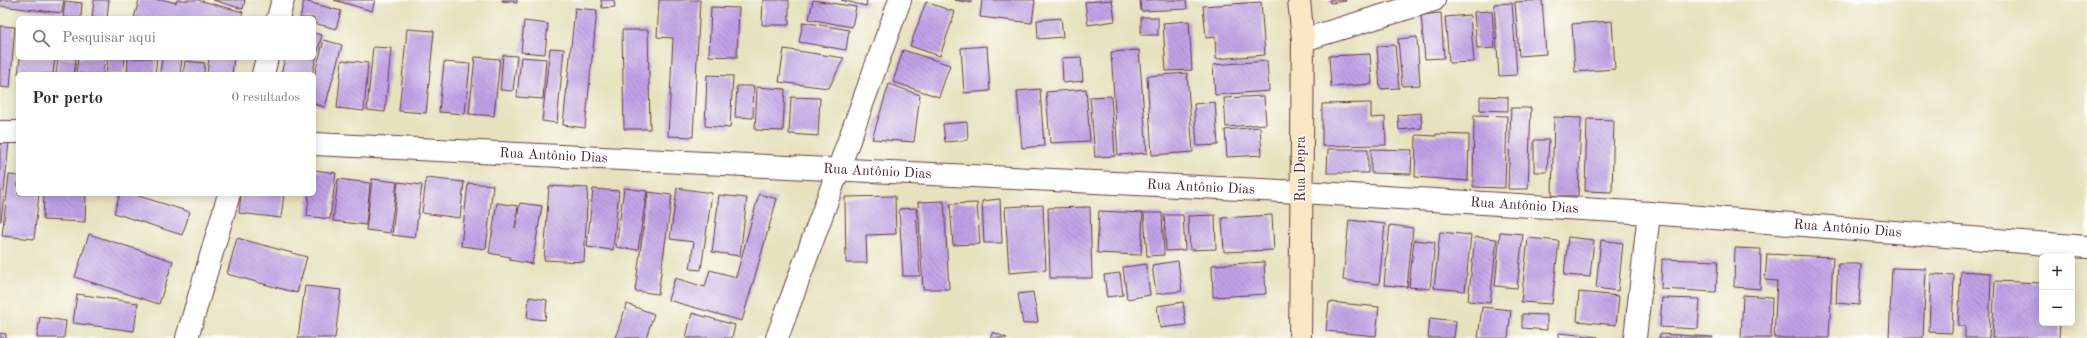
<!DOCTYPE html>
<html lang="pt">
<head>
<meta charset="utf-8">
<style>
  :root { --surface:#fff; --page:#f2f2f3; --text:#2b2b33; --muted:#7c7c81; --line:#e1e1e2 }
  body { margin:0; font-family:"Old Standard TT",serif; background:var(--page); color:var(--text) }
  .controls { position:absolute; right:12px; bottom:12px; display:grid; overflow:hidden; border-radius:6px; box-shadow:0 2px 10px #0003 }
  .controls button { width:36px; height:36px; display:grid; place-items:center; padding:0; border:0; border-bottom:1px solid var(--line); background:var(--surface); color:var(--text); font:20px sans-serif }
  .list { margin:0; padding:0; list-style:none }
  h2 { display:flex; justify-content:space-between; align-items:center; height:52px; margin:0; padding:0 16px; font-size:17px }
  h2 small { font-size:13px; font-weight:400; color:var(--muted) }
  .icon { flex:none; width:22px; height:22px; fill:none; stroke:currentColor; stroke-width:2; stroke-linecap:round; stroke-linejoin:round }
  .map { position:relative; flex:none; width:2087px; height:338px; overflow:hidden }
  .search { position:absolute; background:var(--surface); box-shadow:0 2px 10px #0003; left:16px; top:16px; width:300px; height:44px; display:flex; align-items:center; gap:10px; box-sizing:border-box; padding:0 14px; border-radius:6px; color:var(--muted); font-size:15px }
  .panel { position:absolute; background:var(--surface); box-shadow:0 2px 10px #0003; left:16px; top:72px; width:300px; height:124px; border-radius:6px }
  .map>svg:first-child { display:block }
</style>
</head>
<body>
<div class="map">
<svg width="2087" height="338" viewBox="0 0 2087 338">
  <defs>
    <pattern id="building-back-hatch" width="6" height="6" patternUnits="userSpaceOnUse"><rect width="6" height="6" fill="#bfa1e6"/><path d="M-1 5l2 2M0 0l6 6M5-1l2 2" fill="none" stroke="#9d83bb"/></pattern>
  </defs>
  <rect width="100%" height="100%" fill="#fdfcf7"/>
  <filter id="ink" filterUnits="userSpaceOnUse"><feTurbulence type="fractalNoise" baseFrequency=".025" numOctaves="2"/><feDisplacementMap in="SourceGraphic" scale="8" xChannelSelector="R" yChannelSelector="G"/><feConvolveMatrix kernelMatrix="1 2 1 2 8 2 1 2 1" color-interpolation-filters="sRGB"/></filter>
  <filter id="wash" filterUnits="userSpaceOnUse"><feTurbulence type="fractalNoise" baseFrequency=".012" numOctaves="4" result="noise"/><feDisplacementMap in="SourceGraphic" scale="16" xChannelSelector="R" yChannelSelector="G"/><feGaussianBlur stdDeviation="0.9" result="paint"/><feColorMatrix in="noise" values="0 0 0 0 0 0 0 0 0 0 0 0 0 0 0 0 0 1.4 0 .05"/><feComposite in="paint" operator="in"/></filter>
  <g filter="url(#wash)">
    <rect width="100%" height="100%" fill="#e7e1bd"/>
    <g id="blocks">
      <!-- building -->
      <g fill="url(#building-back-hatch)">
        <polygon points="0,0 64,0 62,13 0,6"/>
        <polygon points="94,0 109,0 107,18 92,18"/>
        <polygon points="139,0 165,0 176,3 177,0 198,0 243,12 241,18 134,18"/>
        <polygon points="213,0 245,0 243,9"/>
        <polygon points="334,0 375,0 372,11"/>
        <polygon points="502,0 517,0 517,3 502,1"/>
        <polygon points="601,0 614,0 615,7 602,8"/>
        <polygon points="659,0 700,0 693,137 668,136 673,38 657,37"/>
        <polygon points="763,0 789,0 789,25 762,25"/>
        <polygon points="813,0 856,7 852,27 809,19"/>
        <polygon points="841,0 867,0 866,6"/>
        <polygon points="954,0 971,0 971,3"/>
        <polygon points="982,0 1035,0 1032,23 980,17"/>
        <polygon points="1112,0 1115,21 1088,25 1085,2"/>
        <polygon points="1140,0 1186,0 1187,9 1141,11"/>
        <polygon points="1329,0 1346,0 1346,1 1330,3"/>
        <polygon points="1542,0 1546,54 1519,56 1515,2"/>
        <polygon points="65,1 82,3 81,18 63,18"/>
        <polygon points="304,1 341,11 336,29 314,23 314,18 300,18"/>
        <polygon points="926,2 955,12 940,56 910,46"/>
        <polygon points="1261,2 1265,55 1216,59 1215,37 1206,38 1203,6"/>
        <polygon points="1512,3 1517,75 1499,76 1494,4"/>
        <polygon points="711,7 739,8 737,57 709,56"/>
        <polygon points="575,8 597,10 585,128 563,125"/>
        <polygon points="1492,11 1495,48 1477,49 1474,12"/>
        <polygon points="1441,13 1444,58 1425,59 1421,15"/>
        <polygon points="1470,15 1474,62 1449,63 1445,17"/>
        <rect x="1141" y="17" width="17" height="18"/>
        <polygon points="1061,18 1063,37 1038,39 1037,20"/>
        <polygon points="524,21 548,24 545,54 521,52"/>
        <polygon points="1189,21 1192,70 1166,71 1163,23"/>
        <polygon points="1612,21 1615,69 1575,72 1572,24"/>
        <polygon points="803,22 849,30 846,50 799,42"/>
        <polygon points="0,26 15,27 10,88 0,87"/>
        <polygon points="407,29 434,31 426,113 399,111"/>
        <polygon points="622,30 648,30 650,129 624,129"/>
        <polygon points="314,33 322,35 312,74 281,74 285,58 314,58"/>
        <polygon points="1417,37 1420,85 1402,86 1398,39"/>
        <polygon points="324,40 342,45 325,107 314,104 314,76"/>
        <polygon points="1395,45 1399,88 1380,89 1377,46"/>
        <polygon points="987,46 990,91 964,93 961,48"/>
        <polygon points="373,47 391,48 385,112 367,110"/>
        <polygon points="550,48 564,49 557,123 542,121"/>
        <polygon points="784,49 844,58 829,88 779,82"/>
        <polygon points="903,50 950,65 939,97 893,82"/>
        <polygon points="1139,50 1147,153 1118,155 1111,52"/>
        <polygon points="1370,54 1372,84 1331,87 1329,56"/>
        <polygon points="503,55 517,56 513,91 500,90"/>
        <polygon points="475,57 500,59 494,116 469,114"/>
        <polygon points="521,57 546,59 543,99 517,97"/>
        <polygon points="1081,57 1083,81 1063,83 1062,58"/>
        <polygon points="20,58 55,58 53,74 18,74"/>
        <polygon points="58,58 76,58 74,74 56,74"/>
        <polygon points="78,58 105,58 103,74 76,74"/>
        <polygon points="108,58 125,58 123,74 106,74"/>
        <polygon points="128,58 157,58 155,74 127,74"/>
        <polygon points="162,58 182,58 180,74 160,74"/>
        <polygon points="209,58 234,58 232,74 207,74"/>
        <polygon points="342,60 368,63 364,111 337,108"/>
        <polygon points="185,61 205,63 204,74 183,74"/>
        <polygon points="1267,61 1269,91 1215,95 1213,65"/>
        <polygon points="444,62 470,64 465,114 439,112"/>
        <polygon points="1187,73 1193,152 1152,155 1147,76"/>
        <polygon points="707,75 733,76 730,128 705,126"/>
        <polygon points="889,84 920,95 914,142 872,139"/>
        <polygon points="737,86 754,86 753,118 735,117"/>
        <polygon points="757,87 785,89 783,131 755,130"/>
        <polygon points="1040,89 1044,146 1022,148 1017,91"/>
        <polygon points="1086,89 1090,141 1050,143 1046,92"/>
        <polygon points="1111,96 1115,156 1095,157 1090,97"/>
        <polygon points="1264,96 1266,124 1226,127 1224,98"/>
        <polygon points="1480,96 1508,97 1508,111 1480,110"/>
        <polygon points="791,97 820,98 818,136 789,134"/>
        <polygon points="1215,102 1218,145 1197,146 1194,104"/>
        <polygon points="1371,103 1371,118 1385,117 1386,145 1322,146 1322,104"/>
        <polygon points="1511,108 1531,108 1528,189 1508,189"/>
        <polygon points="1421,113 1422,128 1399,130 1398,115"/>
        <polygon points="1474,115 1507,116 1505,188 1473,187"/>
        <polygon points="1554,117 1581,118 1578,196 1552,196"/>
        <polygon points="1587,119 1614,120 1612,192 1585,191"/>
        <polygon points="967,122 968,140 945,142 943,124"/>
        <polygon points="1260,127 1262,155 1227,157 1225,130"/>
        <polygon points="1436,134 1469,135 1468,181 1415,177 1416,135 1436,136"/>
        <polygon points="1534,140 1549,140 1547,172 1534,172"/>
        <polygon points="0,141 9,142 1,221 0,221"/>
        <polygon points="1328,149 1368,149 1368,173 1327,173"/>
        <polygon points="1371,149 1412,150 1411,174 1371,173"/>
        <polygon points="314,170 336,173 330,219 307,216 309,194 314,194"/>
        <polygon points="9,175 18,176 18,194 39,194 34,239 2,236"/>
        <polygon points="426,178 464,182 460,218 422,213"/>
        <polygon points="338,179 370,183 366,225 333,221"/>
        <polygon points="372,179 397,182 390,233 366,230"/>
        <polygon points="398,182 422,185 415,238 392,235"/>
        <polygon points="468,183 493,185 486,249 461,246"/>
        <polygon points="549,186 588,188 584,262 544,260"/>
        <polygon points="624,188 647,191 638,250 616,247"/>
        <polygon points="677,188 712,193 701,270 690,269 694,242 670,239"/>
        <polygon points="593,189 619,191 613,250 587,247"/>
        <polygon points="648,192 672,195 658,294 635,291"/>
        <polygon points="44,194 86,194 85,222 43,220"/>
        <polygon points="120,194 132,194 190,212 182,235 114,213"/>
        <polygon points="241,194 284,194 281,218 239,213"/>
        <polygon points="759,194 777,199 742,321 668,300 675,278 705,287 710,270 736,277"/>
        <polygon points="719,195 747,198 740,256 712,252"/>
        <polygon points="895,196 896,234 866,235 867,263 846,263 845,197"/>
        <polygon points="1000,199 1002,243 984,243 982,201"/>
        <polygon points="944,201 949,289 923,289 918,202"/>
        <polygon points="497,203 518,206 515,228 520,203 542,206 532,264 510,260 510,257 489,253"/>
        <polygon points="977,203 980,244 953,245 950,204"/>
        <polygon points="1043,205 1046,270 1009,273 1005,207"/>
        <polygon points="1090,207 1092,278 1050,278 1048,208"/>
        <polygon points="916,208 920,276 903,276 899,209"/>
        <polygon points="1099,211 1143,213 1141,255 1097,253"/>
        <polygon points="1144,213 1162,213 1164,255 1147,256"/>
        <polygon points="1164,215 1183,215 1185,250 1166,251"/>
        <polygon points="1215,215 1216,249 1190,250 1188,216"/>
        <polygon points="1272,215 1274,250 1224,252 1222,218"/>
        <polygon points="1349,220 1385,224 1379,284 1343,280"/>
        <polygon points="1390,225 1413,228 1407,287 1384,285"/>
        <polygon points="1440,232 1471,235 1465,291 1434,288"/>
        <polygon points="1500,232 1523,234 1517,288 1495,286"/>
        <polygon points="89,234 173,261 159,304 75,277"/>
        <polygon points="1475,237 1497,239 1490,303 1468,301"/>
        <polygon points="1568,237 1594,240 1590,277 1564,275"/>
        <polygon points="237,238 307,257 297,293 227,274"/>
        <polygon points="1528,238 1559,241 1552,304 1521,302"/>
        <polygon points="1414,240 1435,242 1430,289 1409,287"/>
        <polygon points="1601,240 1623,243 1618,291 1596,288"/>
        <polygon points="1735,248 1761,249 1760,289 1734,287"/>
        <polygon points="1767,254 1833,257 1829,338 1774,338 1777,281 1765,280"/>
        <polygon points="1662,259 1718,261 1716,292 1661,289"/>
        <polygon points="1178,261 1182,291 1156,294 1152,265"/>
        <polygon points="1264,262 1266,294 1213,297 1212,265"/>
        <polygon points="1146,264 1150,295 1127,299 1123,267"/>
        <polygon points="1838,264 1861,264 1859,305 1836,303"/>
        <polygon points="1892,268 1926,269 1923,338 1889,338"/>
        <polygon points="1961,271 1991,273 1989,338 1965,338 1965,326 1958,326"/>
        <polygon points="1120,273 1123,295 1107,297 1104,275"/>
        <polygon points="1931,274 1954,275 1952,333 1929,332"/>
        <polygon points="1995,281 2042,283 2042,323 2060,323 2059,338 1992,338"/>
        <polygon points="305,286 341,290 335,338 298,338"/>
        <polygon points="1033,292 1038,322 1023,324 1018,294"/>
        <polygon points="1579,292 1619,296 1616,325 1577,321"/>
        <polygon points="77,294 138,303 134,331 73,323"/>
        <polygon points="1743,295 1772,297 1771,338 1741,338"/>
        <polygon points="529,297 547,300 545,320 527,318"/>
        <polygon points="1662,298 1700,299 1698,329 1660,327"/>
        <polygon points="1183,302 1186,325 1160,328 1157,306"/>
        <polygon points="1329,302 1379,307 1376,336 1326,331"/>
        <polygon points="627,304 654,314 646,338 615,338"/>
        <polygon points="1482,307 1511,310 1508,338 1478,338"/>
        <polygon points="692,313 735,325 732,338 686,338"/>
        <polygon points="1522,314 1547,315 1547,330 1522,328"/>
        <polygon points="40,317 66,321 64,338 37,338"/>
        <polygon points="1430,318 1456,321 1454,338 1428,338"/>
        <polygon points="993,332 1007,338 990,338"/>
        <polygon points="0,333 6,334 6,338 0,338"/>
        <polygon points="1559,333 1598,337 1598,338 1559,338"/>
        <polygon points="1660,334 1713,337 1713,338 1659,338"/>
      </g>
    </g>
  </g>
  <g filter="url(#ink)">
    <use href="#blocks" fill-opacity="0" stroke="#623c41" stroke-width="1"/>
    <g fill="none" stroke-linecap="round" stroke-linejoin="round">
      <!-- street casing -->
      <g stroke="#623c41" stroke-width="24">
        <g id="street">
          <polyline points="278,18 283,0"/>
          <polyline points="1303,40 1434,0"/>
          <polyline points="263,74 267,58"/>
          <polyline points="0,132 18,132"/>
          <path id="s1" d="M314,144L1301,192L1649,213L2087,247"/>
          <polyline points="187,338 229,194"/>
          <polyline points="777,338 900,0"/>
          <polyline points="1635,338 1649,213"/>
        </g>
      </g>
      <!-- secondary casing -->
      <g stroke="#623c41" stroke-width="24">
        <polyline id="secondary" points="1299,0 1303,40 1300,338"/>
      </g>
      <!-- street -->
      <use href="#street" stroke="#fff" stroke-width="22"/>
      <!-- secondary -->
      <use href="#secondary" stroke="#fae7c3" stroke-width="22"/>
    </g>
  </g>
  <g text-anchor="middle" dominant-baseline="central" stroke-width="3" stroke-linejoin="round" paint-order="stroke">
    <!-- street labels -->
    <g font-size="14" fill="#4a1f2b" stroke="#fdfcf7">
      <text stroke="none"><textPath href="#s1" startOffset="240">Rua Antônio Dias</textPath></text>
      <text transform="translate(1301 169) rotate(-90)">Rua Depra</text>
      <text stroke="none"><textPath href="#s1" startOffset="564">Rua Antônio Dias</textPath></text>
      <text stroke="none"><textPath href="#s1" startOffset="888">Rua Antônio Dias</textPath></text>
      <text stroke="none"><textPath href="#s1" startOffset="1212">Rua Antônio Dias</textPath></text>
      <text stroke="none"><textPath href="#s1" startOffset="1536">Rua Antônio Dias</textPath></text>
    </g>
  </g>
</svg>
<div class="controls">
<button>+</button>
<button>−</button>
</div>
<div class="search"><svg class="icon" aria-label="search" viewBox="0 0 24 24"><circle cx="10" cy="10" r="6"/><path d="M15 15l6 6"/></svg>Pesquisar aqui</div>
<section class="panel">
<h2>Por perto<small>0 resultados</small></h2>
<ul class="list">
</ul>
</section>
</div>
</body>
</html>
